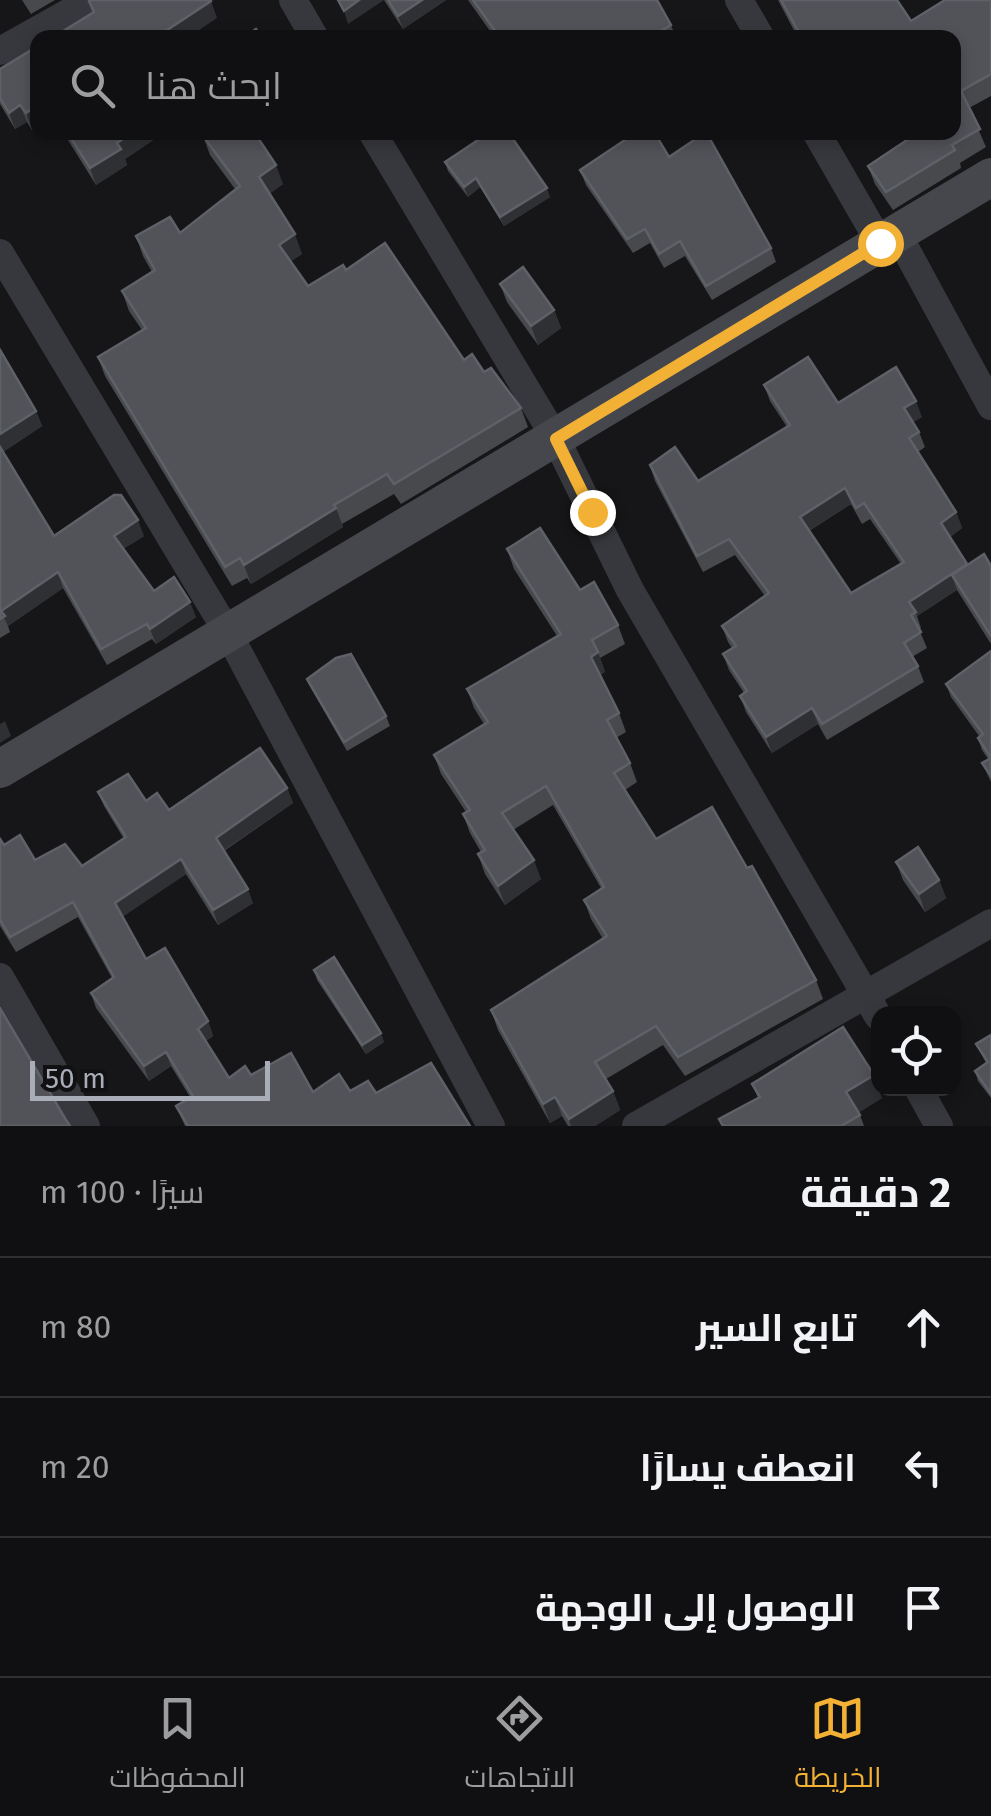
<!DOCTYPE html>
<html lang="ar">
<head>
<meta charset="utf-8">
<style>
  :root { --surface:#101012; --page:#1e1e20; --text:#f1f3f6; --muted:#9c9d9f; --line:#303032; --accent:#f2b134 }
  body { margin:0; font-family:"Fira Sans",Cairo,sans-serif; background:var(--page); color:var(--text); direction:rtl }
  .controls { position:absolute; right:30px; bottom:30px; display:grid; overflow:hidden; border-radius:20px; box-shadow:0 5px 15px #0003 }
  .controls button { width:90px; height:90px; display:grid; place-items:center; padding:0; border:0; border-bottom:2px solid var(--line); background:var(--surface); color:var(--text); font:50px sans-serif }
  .scale { position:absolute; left:30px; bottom:25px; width:240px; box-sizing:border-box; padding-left:10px; border:5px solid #a8adb8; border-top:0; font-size:28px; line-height:35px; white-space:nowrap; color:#a8adb8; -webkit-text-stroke:8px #111113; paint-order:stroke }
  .stop { position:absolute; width:30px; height:30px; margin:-22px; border:8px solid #f2b134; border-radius:50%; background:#fff }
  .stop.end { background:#f2b134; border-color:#fff; box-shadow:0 2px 10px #0008 }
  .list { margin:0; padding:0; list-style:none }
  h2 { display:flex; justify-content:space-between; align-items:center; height:130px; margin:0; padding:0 40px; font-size:42px }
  h2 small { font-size:32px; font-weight:400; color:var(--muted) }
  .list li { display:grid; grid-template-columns:65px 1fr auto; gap:30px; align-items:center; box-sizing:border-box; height:140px; padding:0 40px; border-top:2px solid var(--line) }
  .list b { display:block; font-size:38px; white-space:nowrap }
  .list em { font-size:32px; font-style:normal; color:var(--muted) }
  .icon { flex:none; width:55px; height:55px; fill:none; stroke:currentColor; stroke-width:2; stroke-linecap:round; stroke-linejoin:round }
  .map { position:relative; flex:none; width:991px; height:1126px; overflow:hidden; direction:ltr }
  .search { position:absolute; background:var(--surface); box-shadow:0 5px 15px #0003; left:30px; right:30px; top:30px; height:110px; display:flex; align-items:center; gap:25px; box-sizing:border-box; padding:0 35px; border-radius:20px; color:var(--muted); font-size:38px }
  .sheet { height:550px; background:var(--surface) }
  nav { display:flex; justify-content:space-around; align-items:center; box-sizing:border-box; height:140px; border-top:2px solid var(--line); background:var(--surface); font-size:28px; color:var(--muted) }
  nav a { display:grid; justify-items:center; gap:5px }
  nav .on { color:var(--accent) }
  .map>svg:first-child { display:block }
</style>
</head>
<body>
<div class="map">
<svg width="991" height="1126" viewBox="0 0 991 1126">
  <rect width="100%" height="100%" fill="#161618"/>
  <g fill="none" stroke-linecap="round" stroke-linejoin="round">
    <!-- street -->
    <g stroke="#37383d" stroke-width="28">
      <polyline points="293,0 315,38"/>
      <polyline points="739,0 761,38"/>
      <polyline points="0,51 91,0"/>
      <polyline points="372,132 556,439 630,590 878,1016"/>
      <polyline points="816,132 880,243"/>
      <polyline points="897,233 991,406"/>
      <polyline points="0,253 228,633 491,1126"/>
      <polyline points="0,977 86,1126"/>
      <polyline points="918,1088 939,1126"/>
      <polyline points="636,1126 991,923"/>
    </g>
    <!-- secondary -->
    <polyline stroke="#45474d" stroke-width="38" points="0,769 991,177"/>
  </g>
  <!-- wall -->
  <g fill="#47494d" fill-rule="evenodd">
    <polygon points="22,0 55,0 31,14"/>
    <polygon points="384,0 446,0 403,29"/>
    <polygon points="468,0 657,0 671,25 676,38 495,38"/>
    <polygon points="778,0 897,0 911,21 991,0 991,96 969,108 986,147 960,163 961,168 893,210 875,184 868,166 954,132 954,38 798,38"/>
    <polygon points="38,46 38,126 32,130 27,122 15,129 0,104 0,69"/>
    <polygon points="63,132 165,132 125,159 127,165 96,185"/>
    <polygon points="203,136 283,184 269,194 302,254 291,261 308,286 346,270 464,360 484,372 521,408 528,427 401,504 394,494 342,524 343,527 251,584 247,578 232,586 105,376 98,357 142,330 129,311 122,291 152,272 143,256 136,236 180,233 235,189 210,155"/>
    <polygon points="669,157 771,248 776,262 712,300 685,256 664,268 650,243 633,253 586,185 580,170"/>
    <polygon points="445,162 550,197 504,226 480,187 468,197 448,171"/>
    <polygon points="500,284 554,310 561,328 538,345 507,302"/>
    <polygon points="0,350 36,411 42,426 3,452 54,536 144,536 123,549 154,591 196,617 156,644 152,639 107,665 63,588 8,626 10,632 0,638"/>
    <path d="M764,385L838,403L922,417L913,422L919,432L925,447L918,452L956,512L962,528L950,537L967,565L991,566V644L957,590L917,616L921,628L919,629L927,648L912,657L918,666L924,682L827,740L818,724L772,753L746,712L740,696L744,693L729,670L723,654L732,648L728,642L722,626L765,596L735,555L703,572L655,481L650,465L698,481L787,427L770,401ZM851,504L862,524L870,519L901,564L851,593L809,531Z"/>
    <polygon points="507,549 580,590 618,625 625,644 600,658 605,672 600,675 619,713 626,732 616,738 630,763 637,782 625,790 656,839 747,868 816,980 823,999 685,1076 663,1045 606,1079 613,1091 620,1110 595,1126 568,1126 562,1116 550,1123 498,1030 491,1010 603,939 591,919 584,900 601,888 553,805 513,830 541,879 505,905 485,874 478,854 481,852 470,833 463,814 466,812 441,774 434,755 484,724 474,708 467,689 557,636 514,569"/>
    <polygon points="991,651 991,782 982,763 988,759 982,750 978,738 979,736 951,697 946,684"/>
    <polygon points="307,679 386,716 390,726 347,751 311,688"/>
    <polygon points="287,788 293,803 224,851 253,903 218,925 186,874 123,916 146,959 208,1021 213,1036 206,1041 229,1078 251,1075 313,1092 350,1091 376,1093 470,1126 185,1126 176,1106 190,1097 171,1066 149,1081 96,1008 91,993 112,978 78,917 16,952 0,926 0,839 4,845 35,860 82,866 124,839 104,806 98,792 146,801 169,810"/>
    <polygon points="896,862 939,880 946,898 925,912 903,880"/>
    <polygon points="314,970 384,1042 366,1054 317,980"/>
    <polygon points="991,1035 991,1098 978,1081 975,1071 986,1063 976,1044"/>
    <polygon points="752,1084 882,1098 859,1112 864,1126 722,1126 719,1119 758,1098"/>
  </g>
  <!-- shaded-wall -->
  <g fill="#2f3033">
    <polygon points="359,0 384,0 348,24 344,11"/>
    <polygon points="422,0 446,0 403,29 398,16"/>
    <polygon points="211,1 217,18 187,38 155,38"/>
    <polygon points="20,105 27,122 15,129 9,113"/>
    <polygon points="38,105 38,126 32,130 26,113"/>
    <polygon points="133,132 165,132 125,159 127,165 96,185 90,168 117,143"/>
    <polygon points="276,165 283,184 266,196 259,177"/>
    <polygon points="476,178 480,187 468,197 464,187"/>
    <polygon points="547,188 550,197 504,226 500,217"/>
    <polygon points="295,234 302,254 286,264 279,245"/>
    <polygon points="554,310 561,328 538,345 531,326"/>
    <polygon points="916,401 922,417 910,424 904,408"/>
    <polygon points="36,411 42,426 0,454 0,434"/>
    <polygon points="845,488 851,504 805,533 800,517"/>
    <polygon points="336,508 343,527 251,584 244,565"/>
    <polygon points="956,512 962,528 947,539 941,523"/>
    <polygon points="138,520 144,536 119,551 114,536"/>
    <polygon points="967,564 952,575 957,590 917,616 909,602"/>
    <polygon points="58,572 63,588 8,626 1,611"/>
    <polygon points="190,602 196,617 156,644 150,629"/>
    <polygon points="598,652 605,672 598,676 591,657"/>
    <polygon points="812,708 818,724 772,753 766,737"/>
    <polygon points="5,721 11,736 0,743 0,724"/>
    <polygon points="287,788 293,803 221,852 216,838"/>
    <polygon points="181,859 186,874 121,918 115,903"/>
    <polygon points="534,860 541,879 505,905 498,886"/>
    <polygon points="939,880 946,898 925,912 919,894"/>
    <polygon points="248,889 253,903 218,925 213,910"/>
    <polygon points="208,1021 213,1036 203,1043 198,1029"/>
    <polygon points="381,1033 384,1042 366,1054 362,1045"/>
    <polygon points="166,1052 171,1066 149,1081 144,1066"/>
    <polygon points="874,1075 882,1098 855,1115 846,1092"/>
    <polygon points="613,1091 620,1110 595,1126 571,1126 569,1119"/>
    <polygon points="555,1097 562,1116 550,1123 543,1104"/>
  </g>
  <!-- building -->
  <g fill="#525359" stroke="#5f6168" stroke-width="2.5" fill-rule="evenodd">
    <polygon points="90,0 211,0 211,1 155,38 52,38 94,12 89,1"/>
    <polygon points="338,0 359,0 344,11"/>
    <polygon points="388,0 422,0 398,16"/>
    <polygon points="473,0 657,0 671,25 649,38 500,38"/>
    <polygon points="781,0 897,0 911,21 945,0 991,0 991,74 961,91 980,129 952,145 955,150 886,192 868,166 919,132 954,132 954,38 802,38"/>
    <polygon points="256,29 261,38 243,38"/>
    <polygon points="38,46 38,105 26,113 20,105 9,113 0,98 0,69"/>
    <polygon points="67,132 133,132 117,143 121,149 90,168"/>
    <polygon points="208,132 254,132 276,165 259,177 295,234 279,245 308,286 343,265 346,270 385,243 464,360 472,354 484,372 491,368 521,408 394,484 387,474 334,505 336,508 244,565 240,558 225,567 98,357 146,328 122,291 155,270 136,236 170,217 180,233 240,186 203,136"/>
    <polygon points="490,132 508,132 547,188 500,217 476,178 464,187 445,162"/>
    <polygon points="637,132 654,132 669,157 706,132 771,248 706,286 680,241 659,254 645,229 627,239 580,170"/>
    <polygon points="523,267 554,310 531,326 500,284"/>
    <polygon points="0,350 36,411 0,434"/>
    <path d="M808,357L838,403L896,367L916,401L904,408L919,432L909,438L956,512L941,523L967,564L909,602L916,612L911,615L921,632L904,643L918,666L822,724L812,708L766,737L740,696L747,691L723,654L736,646L722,626L769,593L729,539L697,556L650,465L675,447L698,481L790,425L764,385ZM845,488L856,508L864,503L904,562L851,593L800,517Z"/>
    <polygon points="0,447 54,536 114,495 121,495 138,520 114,536 154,591 174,577 190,602 150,629 147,624 101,649 58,572 1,611 5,616 0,619"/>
    <polygon points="540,528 580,590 594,582 618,625 592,640 598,652 591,657 619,713 607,720 630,763 614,773 656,839 712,807 747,868 752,866 816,980 678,1057 656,1026 595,1062 613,1091 569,1119 555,1097 543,1104 491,1010 607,936 584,900 604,887 546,786 502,813 534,860 498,886 478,854 485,850 463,814 470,810 434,755 488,722 467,689 561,634 507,549"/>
    <polygon points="984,554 991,566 991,636 952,575"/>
    <polygon points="991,651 991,776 982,763 991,758 978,738 983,734 946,684"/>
    <polygon points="351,654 386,716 344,742 307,679 336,658"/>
    <polygon points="260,748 287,788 216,838 248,889 213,910 181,859 115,903 146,959 165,948 208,1021 198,1029 229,1078 245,1066 251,1075 291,1053 313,1092 339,1074 350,1091 368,1081 376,1093 431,1063 470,1126 188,1126 176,1106 193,1096 166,1052 144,1066 91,993 114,977 73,902 10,937 0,920 0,839 4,845 20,835 35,860 65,844 82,866 126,837 98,792 128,774 146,801 157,793 169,810"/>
    <polygon points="918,847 939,880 919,894 896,862"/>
    <polygon points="334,957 381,1033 362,1045 314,970"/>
    <polygon points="0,1008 66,1120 70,1126 0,1126"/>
    <polygon points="843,1027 874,1075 846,1092 860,1115 841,1126 723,1126 719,1119 760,1097 752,1084"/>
    <polygon points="991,1035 991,1094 975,1071 988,1062 976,1044"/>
  </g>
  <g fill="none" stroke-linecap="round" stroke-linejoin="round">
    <!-- route -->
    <polyline stroke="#f2b134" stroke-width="12" points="592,512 556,439 880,243"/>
  </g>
</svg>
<div class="controls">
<button><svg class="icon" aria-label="locate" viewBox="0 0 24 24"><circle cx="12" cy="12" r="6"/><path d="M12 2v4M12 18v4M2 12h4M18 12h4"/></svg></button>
</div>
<div class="scale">50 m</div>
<div class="stop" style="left:880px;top:243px"></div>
<div class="stop end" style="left:592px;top:512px"></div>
<div class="search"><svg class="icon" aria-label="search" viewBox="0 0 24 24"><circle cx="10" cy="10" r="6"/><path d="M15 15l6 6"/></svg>ابحث هنا</div>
</div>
<section class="sheet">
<h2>2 دقيقة<small>سيرًا · 100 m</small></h2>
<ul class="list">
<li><svg class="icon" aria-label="ahead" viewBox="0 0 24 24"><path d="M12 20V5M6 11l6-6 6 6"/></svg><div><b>تابع السير</b></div><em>80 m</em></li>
<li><svg class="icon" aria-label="left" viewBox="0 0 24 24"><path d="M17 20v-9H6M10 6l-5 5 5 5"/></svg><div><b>انعطف يسارًا</b></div><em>20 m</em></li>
<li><svg class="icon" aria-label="arrive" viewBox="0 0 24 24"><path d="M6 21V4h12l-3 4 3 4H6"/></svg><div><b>الوصول إلى الوجهة</b></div></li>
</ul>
</section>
<nav>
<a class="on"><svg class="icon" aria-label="map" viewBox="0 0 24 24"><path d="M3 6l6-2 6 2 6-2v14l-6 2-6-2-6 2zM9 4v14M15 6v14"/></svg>الخريطة</a>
<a><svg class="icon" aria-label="directions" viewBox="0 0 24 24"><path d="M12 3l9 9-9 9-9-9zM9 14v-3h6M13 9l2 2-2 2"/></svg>الاتجاهات</a>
<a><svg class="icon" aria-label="saved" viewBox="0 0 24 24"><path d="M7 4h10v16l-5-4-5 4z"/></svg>المحفوظات</a>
</nav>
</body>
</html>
